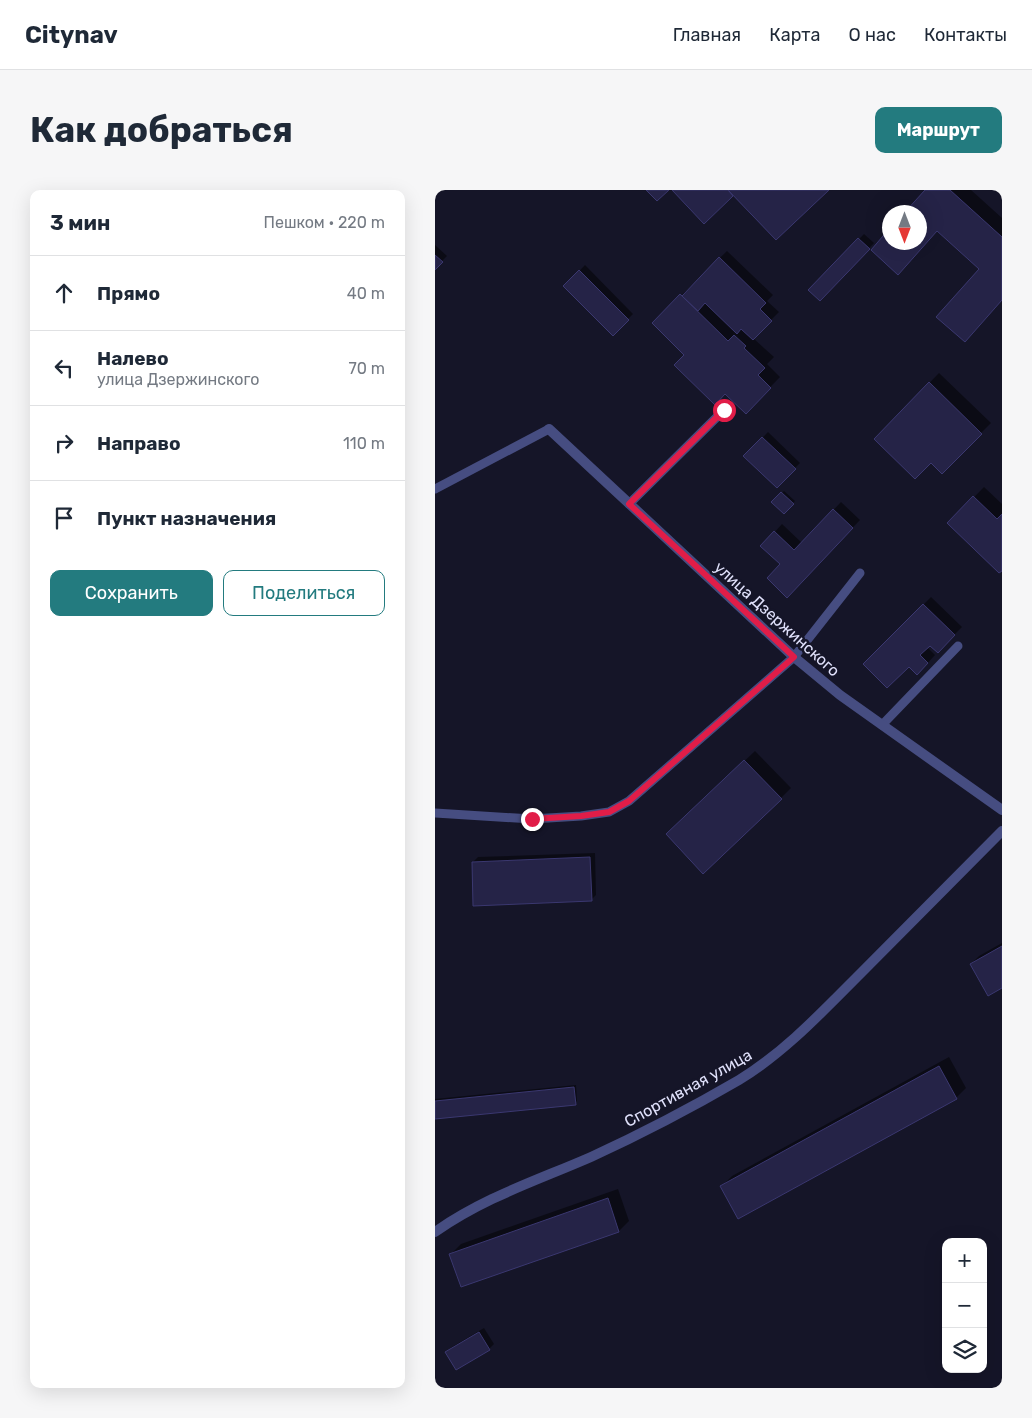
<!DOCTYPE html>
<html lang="ru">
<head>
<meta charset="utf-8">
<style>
  :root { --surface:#fff; --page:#f6f6f7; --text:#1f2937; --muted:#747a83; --line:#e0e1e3; --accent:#237b7f }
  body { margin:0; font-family:Rubik,sans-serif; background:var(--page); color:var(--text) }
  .controls { position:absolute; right:15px; bottom:15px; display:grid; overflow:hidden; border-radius:10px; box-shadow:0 5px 20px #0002 }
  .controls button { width:45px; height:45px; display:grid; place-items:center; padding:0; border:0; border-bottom:1px solid var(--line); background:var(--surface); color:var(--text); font:25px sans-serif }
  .compass { position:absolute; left:447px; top:15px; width:45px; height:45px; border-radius:50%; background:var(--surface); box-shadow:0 5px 20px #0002; rotate:180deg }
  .stop { position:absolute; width:15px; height:15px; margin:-11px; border:4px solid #e11d48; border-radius:50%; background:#fff }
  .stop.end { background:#e11d48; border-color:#fff; box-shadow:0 1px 5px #0008 }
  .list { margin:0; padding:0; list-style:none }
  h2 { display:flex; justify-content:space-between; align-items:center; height:65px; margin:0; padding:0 20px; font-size:21px }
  h2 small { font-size:16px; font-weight:400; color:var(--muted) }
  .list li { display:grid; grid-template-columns:32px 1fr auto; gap:15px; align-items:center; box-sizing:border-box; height:75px; padding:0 20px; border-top:1px solid var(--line) }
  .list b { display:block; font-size:19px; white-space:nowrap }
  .list p { margin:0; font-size:16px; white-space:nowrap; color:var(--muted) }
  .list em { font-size:16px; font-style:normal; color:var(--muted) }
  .actions { display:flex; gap:10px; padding:15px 20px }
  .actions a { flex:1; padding:11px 0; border:1px solid var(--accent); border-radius:10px; text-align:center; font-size:18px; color:var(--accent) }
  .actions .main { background:var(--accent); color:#fff }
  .icon { flex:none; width:28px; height:28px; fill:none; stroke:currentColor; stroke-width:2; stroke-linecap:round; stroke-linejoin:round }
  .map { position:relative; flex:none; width:567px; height:1198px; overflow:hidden; border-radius:10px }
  header { display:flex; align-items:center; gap:30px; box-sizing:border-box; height:70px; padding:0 25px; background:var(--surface); border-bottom:1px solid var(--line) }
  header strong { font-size:24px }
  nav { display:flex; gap:28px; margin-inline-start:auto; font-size:18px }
  .intro { display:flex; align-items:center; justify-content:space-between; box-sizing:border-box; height:120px; padding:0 30px }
  h1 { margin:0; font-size:35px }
  .button { padding:12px 22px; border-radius:10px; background:var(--accent); color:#fff; font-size:18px; font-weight:700 }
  main { display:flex; gap:30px; padding:0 30px }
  aside { flex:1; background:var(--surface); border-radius:10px; box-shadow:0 5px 20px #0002 }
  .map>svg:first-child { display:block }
</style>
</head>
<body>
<header>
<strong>Citynav</strong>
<nav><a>Главная</a><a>Карта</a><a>О нас</a><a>Контакты</a></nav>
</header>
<div class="intro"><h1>Как добраться</h1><a class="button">Маршрут</a></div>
<main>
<aside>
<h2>3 мин<small>Пешком · 220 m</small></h2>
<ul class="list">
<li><svg class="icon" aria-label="ahead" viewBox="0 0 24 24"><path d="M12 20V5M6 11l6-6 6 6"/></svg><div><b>Прямо</b></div><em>40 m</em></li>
<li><svg class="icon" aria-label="left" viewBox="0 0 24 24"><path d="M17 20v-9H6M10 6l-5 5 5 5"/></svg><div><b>Налево</b><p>улица Дзержинского</p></div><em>70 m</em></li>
<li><svg class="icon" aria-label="right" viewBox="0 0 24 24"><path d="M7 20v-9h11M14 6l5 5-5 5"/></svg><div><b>Направо</b></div><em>110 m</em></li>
<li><svg class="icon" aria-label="arrive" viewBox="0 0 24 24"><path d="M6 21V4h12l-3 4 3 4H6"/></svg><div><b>Пункт назначения</b></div></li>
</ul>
<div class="actions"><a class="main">Сохранить</a><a>Поделиться</a></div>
</aside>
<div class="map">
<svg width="567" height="1198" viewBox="0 0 567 1198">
  <rect width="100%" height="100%" fill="#151528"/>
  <!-- shadow -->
  <g fill="#0007">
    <polygon points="492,0 536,0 567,28 567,110 546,79 502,40 463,83 438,60 454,41 454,52 484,52 484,22 471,22"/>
    <polygon points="561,0 567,0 567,5"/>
    <polygon points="429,44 439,53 385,109 375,100"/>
    <polygon points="0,55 12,66 0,78"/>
    <polygon points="292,61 338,105 332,111 344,122 318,148 339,167 332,174 345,187 311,222 218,133"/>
    <polygon points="150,75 198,124 178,144 130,96"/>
    <polygon points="504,183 556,233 507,282 496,272 440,249"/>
    <polygon points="333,242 365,273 342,296 310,266"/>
    <polygon points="549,297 567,314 567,379 514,333"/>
    <polygon points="349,301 360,311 349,322 338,312"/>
    <polygon points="406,312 425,330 352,406 347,374 327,356 347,334 367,353"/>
    <polygon points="496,407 527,437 503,461 495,454 492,457 500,465 490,476 430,474"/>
    <polygon points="320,561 356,598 346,608 242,635"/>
    <polygon points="160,663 161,705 156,710 38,672 43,667"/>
    <polygon points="567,753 567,796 536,774 544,766"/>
    <polygon points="514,867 531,898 521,908 287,996 297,986"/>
    <polygon points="141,895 142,911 140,913 0,927 0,909"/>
    <polygon points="183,999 194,1031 184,1041 27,1095 16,1064 26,1054"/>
    <polygon points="49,1138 59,1154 54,1159 11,1162 17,1157"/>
  </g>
  <!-- building -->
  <g fill="#252347" stroke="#3b3870">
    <polygon points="211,0 234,0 222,11"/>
    <polygon points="237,0 293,0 298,6 269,34"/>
    <polygon points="293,0 394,0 341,50"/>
    <polygon points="490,0 515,0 567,47 567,110 530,152 501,127 544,79 502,41 463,85 436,60 454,39 454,52 484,52 484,22 470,22"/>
    <polygon points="423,48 435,59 385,111 373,100"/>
    <polygon points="0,65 8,72 0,80"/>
    <polygon points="284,67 331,113 325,119 337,131 318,150 306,139 302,144 270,113 263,121 247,106"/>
    <polygon points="144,80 194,130 178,146 128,96"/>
    <polygon points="245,104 293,151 299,145 311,156 309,158 330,178 323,185 336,198 311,224 290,204 280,215 239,175 249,165 217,133"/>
    <polygon points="494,192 547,244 507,284 496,273 480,289 439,249"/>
    <polygon points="327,247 361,279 342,298 308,266"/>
    <polygon points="346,302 359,314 349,324 336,312"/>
    <polygon points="538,306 562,329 567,324 567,381 564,383 512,333"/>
    <polygon points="398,319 418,338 352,408 332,388 345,374 325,356 339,341 359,360"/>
    <polygon points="488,414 520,445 503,463 495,456 485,465 493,473 482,485 474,477 452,498 428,474"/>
    <polygon points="309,570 347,609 268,684 231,644"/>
    <polygon points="155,667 157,711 38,716 37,672"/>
    <polygon points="567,756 567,798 553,806 535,774"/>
    <polygon points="504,876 522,909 303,1029 285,996"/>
    <polygon points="139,897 141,915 0,929 0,911"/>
    <polygon points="173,1008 184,1042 26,1097 14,1064"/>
    <polygon points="44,1142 55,1160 21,1180 10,1162"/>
  </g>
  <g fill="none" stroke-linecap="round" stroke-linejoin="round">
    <!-- lane -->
    <g stroke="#464d81" stroke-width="9">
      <polyline points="0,299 114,239"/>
      <polyline points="194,314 289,220"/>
      <polyline points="447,535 523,456"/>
      <polyline points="0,623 97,629 146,626 174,622 194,611 359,467 425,383"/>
    </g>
    <!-- street -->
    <g stroke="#464d81" stroke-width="10">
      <polyline points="114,239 359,467 405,505 567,620"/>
      <path d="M0,1042C50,1007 101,991 156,967C206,944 256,918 304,890C350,862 388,821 426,783C473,736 520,688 567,641"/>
    </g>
  </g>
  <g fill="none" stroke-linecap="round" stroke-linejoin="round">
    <!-- route -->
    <polyline stroke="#e11d48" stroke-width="6" points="97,629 146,626 174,622 194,611 359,467 194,314 289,220"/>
  </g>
  <g text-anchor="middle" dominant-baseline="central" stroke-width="5" stroke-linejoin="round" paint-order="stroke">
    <!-- street labels -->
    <g font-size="16" fill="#e0e1fb" stroke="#151528">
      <text transform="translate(342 429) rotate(42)">улица Дзержинского</text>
      <text transform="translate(253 898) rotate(-29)">Спортивная улица</text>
    </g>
  </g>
</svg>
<div class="controls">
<button>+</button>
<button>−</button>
<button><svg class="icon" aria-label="layers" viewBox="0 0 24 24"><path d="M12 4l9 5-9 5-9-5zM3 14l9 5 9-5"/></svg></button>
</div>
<svg class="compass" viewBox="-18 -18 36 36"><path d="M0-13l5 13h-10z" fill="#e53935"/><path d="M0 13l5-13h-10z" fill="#747a83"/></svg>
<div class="stop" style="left:289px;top:220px"></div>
<div class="stop end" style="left:97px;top:629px"></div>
</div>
</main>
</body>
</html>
